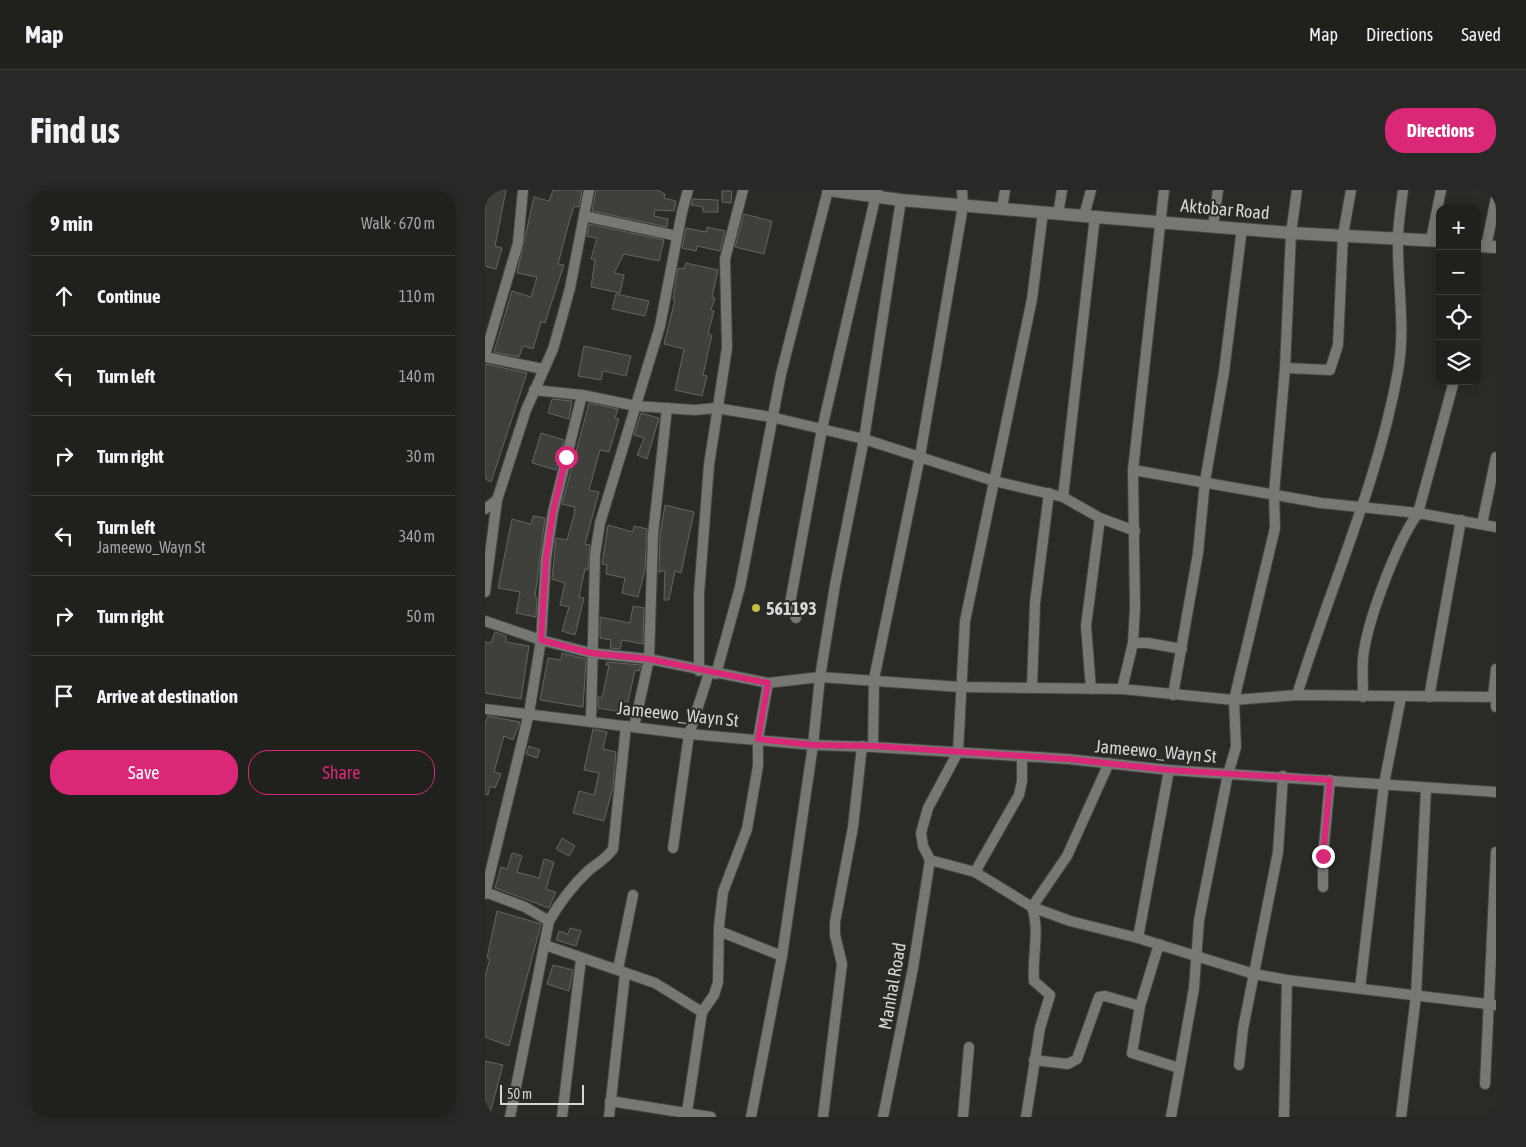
<!DOCTYPE html>
<html lang="en">
<head>
<meta charset="utf-8">
<style>
  :root { --surface:#20201d; --page:#282826; --text:#f1f3f6; --muted:#a2a3a4; --line:#3d3e3b; --accent:#db2777 }
  body { margin:0; font-family:"Asap Condensed",sans-serif; background:var(--page); color:var(--text) }
  .controls { position:absolute; right:15px; top:15px; display:grid; overflow:hidden; border-radius:10px; box-shadow:0 2px 12px #0003 }
  .controls button { width:45px; height:45px; display:grid; place-items:center; padding:0; border:0; border-bottom:1px solid var(--line); background:var(--surface); color:var(--text); font:25px sans-serif }
  .scale { position:absolute; left:15px; bottom:12px; width:84px; box-sizing:border-box; padding-left:5px; border:2px solid #d6d6d4; border-top:0; font-size:14px; line-height:18px; white-space:nowrap; color:#d6d6d4; -webkit-text-stroke:4px #2a2a27; paint-order:stroke }
  .stop { position:absolute; width:15px; height:15px; margin:-11px; border:4px solid #db2777; border-radius:50%; background:#fff }
  .stop.end { background:#db2777; border-color:#fff; box-shadow:0 1px 5px #0008 }
  .list { margin:0; padding:0; list-style:none }
  h2 { display:flex; justify-content:space-between; align-items:center; height:65px; margin:0; padding:0 20px; font-size:21px }
  h2 small { font-size:16px; font-weight:400; color:var(--muted) }
  .list li { display:grid; grid-template-columns:32px 1fr auto; gap:15px; align-items:center; box-sizing:border-box; height:80px; padding:0 20px; border-top:1px solid var(--line) }
  .list b { display:block; font-size:19px; white-space:nowrap }
  .list p { margin:0; font-size:16px; white-space:nowrap; color:var(--muted) }
  .list em { font-size:16px; font-style:normal; color:var(--muted) }
  .actions { display:flex; gap:10px; padding:15px 20px }
  .actions a { flex:1; padding:11px 0; border:1px solid var(--accent); border-radius:20px; text-align:center; font-size:18px; color:var(--accent) }
  .actions .main { background:var(--accent); color:#fff }
  .icon { flex:none; width:28px; height:28px; fill:none; stroke:currentColor; stroke-width:2; stroke-linecap:round; stroke-linejoin:round }
  .map { position:relative; flex:none; width:1011px; height:927px; overflow:hidden; border-radius:20px }
  header { display:flex; align-items:center; gap:30px; box-sizing:border-box; height:70px; padding:0 25px; background:var(--surface); border-bottom:1px solid var(--line) }
  header strong { font-size:24px }
  nav { display:flex; gap:28px; margin-inline-start:auto; font-size:18px }
  .intro { display:flex; align-items:center; justify-content:space-between; box-sizing:border-box; height:120px; padding:0 30px }
  h1 { margin:0; font-size:35px }
  .button { padding:12px 22px; border-radius:20px; background:var(--accent); color:#fff; font-size:18px; font-weight:700 }
  main { display:flex; gap:30px; padding:0 30px }
  aside { flex:1; background:var(--surface); border-radius:20px; box-shadow:0 2px 12px #0003 }
  .map>svg:first-child { display:block }
</style>
</head>
<body>
<header>
<strong>Map</strong>
<nav><a>Map</a><a>Directions</a><a>Saved</a></nav>
</header>
<div class="intro"><h1>Find us</h1><a class="button">Directions</a></div>
<main>
<aside>
<h2>9 min<small>Walk · 670 m</small></h2>
<ul class="list">
<li><svg class="icon" aria-label="ahead" viewBox="0 0 24 24"><path d="M12 20V5M6 11l6-6 6 6"/></svg><div><b>Continue</b></div><em>110 m</em></li>
<li><svg class="icon" aria-label="left" viewBox="0 0 24 24"><path d="M17 20v-9H6M10 6l-5 5 5 5"/></svg><div><b>Turn left</b></div><em>140 m</em></li>
<li><svg class="icon" aria-label="right" viewBox="0 0 24 24"><path d="M7 20v-9h11M14 6l5 5-5 5"/></svg><div><b>Turn right</b></div><em>30 m</em></li>
<li><svg class="icon" aria-label="left" viewBox="0 0 24 24"><path d="M17 20v-9H6M10 6l-5 5 5 5"/></svg><div><b>Turn left</b><p>Jameewo_Wayn St</p></div><em>340 m</em></li>
<li><svg class="icon" aria-label="right" viewBox="0 0 24 24"><path d="M7 20v-9h11M14 6l5 5-5 5"/></svg><div><b>Turn right</b></div><em>50 m</em></li>
<li><svg class="icon" aria-label="arrive" viewBox="0 0 24 24"><path d="M6 21V4h12l-3 4 3 4H6"/></svg><div><b>Arrive at destination</b></div></li>
</ul>
<div class="actions"><a class="main">Save</a><a>Share</a></div>
</aside>
<div class="map">
<svg width="1011" height="927" viewBox="0 0 1011 927">
  <rect width="100%" height="100%" fill="#2a2a27"/>
  <!-- building -->
  <g fill="#3f3f3c" stroke="#646562">
    <polygon points="0,0 21,0 10,56 17,58 11,79 0,76"/>
    <polygon points="68,0 97,0 94,17 89,16 83,36 73,74 79,75 66,114 60,133 56,132 48,159 38,156 34,167 9,162 27,101 46,107 52,87 32,83 49,7 64,11"/>
    <polygon points="111,0 172,0 180,4 179,8 191,11 189,21 170,20 169,26 183,29 182,37 107,21"/>
    <polygon points="237,1 247,1 246,13 237,12"/>
    <polygon points="208,9 233,10 233,22 218,22 218,17 206,15"/>
    <polygon points="259,24 287,31 279,64 250,57"/>
    <polygon points="104,34 179,50 174,71 139,64 129,83 139,85 135,103 106,97 110,70 106,69 112,48 102,46"/>
    <polygon points="222,37 240,41 235,61 212,56 211,61 197,58 201,38 221,42"/>
    <polygon points="201,73 233,80 227,107 230,108 226,120 229,121 223,144 227,145 218,185 222,186 217,206 190,200 199,159 179,154 190,110 188,110 193,78 199,79"/>
    <polygon points="131,104 164,111 160,126 127,119"/>
    <polygon points="99,156 146,166 141,186 118,181 116,190 93,186"/>
    <polygon points="0,174 42,183 6,292 0,289"/>
    <polygon points="67,209 87,211 84,229 63,223"/>
    <polygon points="104,213 133,219 130,228 134,229 124,262 115,260 104,300 114,302 100,354 105,355 103,380 100,379 94,407 99,408 90,445 77,441 84,417 75,415 80,393 67,389 71,348 82,350 89,325 90,317 77,314"/>
    <polygon points="156,223 174,228 162,269 152,265 159,248 149,245"/>
    <polygon points="56,243 79,250 71,280 47,273"/>
    <polygon points="180,315 209,322 196,383 190,381 184,410 179,410 180,381 175,381 174,383 175,345"/>
    <polygon points="48,326 60,328 50,407 52,408 51,427 31,423 35,402 13,398 27,329 46,334"/>
    <polygon points="123,335 148,342 149,336 162,339 160,380 153,407 137,403 140,388 121,384 122,375 117,374"/>
    <polygon points="148,416 159,418 158,454 137,450 135,459 125,458 126,450 115,448 115,427 145,433"/>
    <polygon points="10,442 21,446 21,452 44,456 36,509 0,503 0,452 6,453"/>
    <polygon points="77,463 101,469 98,517 55,510 63,468 76,470"/>
    <polygon points="122,472 156,475 154,481 150,480 143,512 139,511 136,522 113,518 113,507 117,508 124,475 121,475"/>
    <polygon points="3,526 35,532 28,550 19,546 9,582 16,584 10,598 5,596 3,605 0,604 0,532"/>
    <polygon points="108,539 122,542 118,559 131,562 128,597 119,631 88,623 94,601 109,605 114,583 99,580"/>
    <polygon points="44,556 55,560 52,568 41,564"/>
    <polygon points="77,648 90,656 84,666 71,659"/>
    <polygon points="27,663 37,666 32,682 54,688 59,669 69,672 61,699 71,702 64,718 10,698 16,677 22,679"/>
    <polygon points="12,721 56,734 24,856 0,847 0,786 5,769 2,768"/>
    <polygon points="85,738 96,741 91,756 71,750 74,741 83,744"/>
    <polygon points="68,775 88,780 84,801 62,794"/>
    <polygon points="0,871 18,875 4,927 0,927"/>
  </g>
  <g fill="none" stroke-linecap="round" stroke-linejoin="round">
    <!-- minor casing -->
    <g stroke="#454643" stroke-width="12">
      <g id="minor">
        <polyline points="517,19 520,0"/>
        <polyline points="558,22 547,109 480,431 473,562 443,618 436,643 438,656 445,670 490,682 547,717 585,731 653,748 769,784 802,790 1011,815"/>
        <polyline points="573,24 577,0"/>
        <polyline points="99,26 192,46"/>
        <polyline points="599,26 606,0"/>
        <polyline points="728,36 733,0"/>
        <polyline points="946,50 956,0"/>
        <polyline points="1001,57 1011,8"/>
        <polyline points="0,165 33,53 38,0"/>
        <polyline points="0,167 58,179"/>
        <polyline points="800,178 845,180 853,155 858,45 866,0"/>
        <polyline points="49,200 97,205 151,216 210,220 231,218 286,227 379,249 509,291 578,307 615,328 650,341"/>
        <polyline points="648,280 836,313 933,323 1011,337"/>
        <polyline points="578,307 610,26"/>
        <polyline points="0,319 12,310"/>
        <polyline points="997,334 1011,267"/>
        <polyline points="0,402 12,310 41,220 68,159 76,131 85,98 104,0"/>
        <polyline points="311,428 305,413 337,239 392,0"/>
        <polyline points="0,431 56,450 106,463 164,469 283,493 335,487 475,497 637,499 749,510 812,505 1011,507"/>
        <polyline points="648,453 663,453 697,459"/>
        <polyline points="214,481 214,404 224,275 242,158 240,69 258,0"/>
        <polyline points="231,484 255,397 296,184 343,0"/>
        <polyline points="547,498 550,413 564,303"/>
        <polyline points="606,499 601,436 615,328"/>
        <polyline points="637,499 648,453 650,418 648,280 679,0"/>
        <polyline points="688,505 713,363 720,291 739,182 757,38"/>
        <path d="M812,505C845,397 893,293 913,181C921,136 912,93 913,49C913,33 916,16 918,0"/>
        <path d="M878,507C878,494 877,481 878,469C881,433 912,352 933,323L969,191"/>
        <polyline points="944,507 976,330"/>
        <polyline points="1008,507 1011,479"/>
        <polyline points="1011,507 1011,517"/>
        <polyline points="0,519 204,544 328,555 388,557 583,569 684,580 1011,602"/>
        <polyline points="106,530 110,365 115,333 175,136 197,22 203,0"/>
        <polyline points="149,537 164,469 168,345 182,218"/>
        <polyline points="388,557 389,489 435,266 478,16 477,0"/>
        <polyline points="188,658 204,544 224,483"/>
        <polyline points="490,682 534,605 537,591 537,567"/>
        <polyline points="838,697 838,666 845,590"/>
        <polyline points="0,702 40,717 64,731"/>
        <polyline points="0,704 44,523 56,450 61,369 68,322 97,205"/>
        <polyline points="234,741 297,766"/>
        <polyline points="653,748 684,580"/>
        <polyline points="60,755 170,793 217,822 202,922"/>
        <polyline points="133,779 148,705"/>
        <polyline points="875,798 899,594 916,507"/>
        <polyline points="655,816 674,754"/>
        <polyline points="217,822 229,805 233,792 234,736 238,702 262,639 273,576 273,549 283,493"/>
        <polyline points="549,870 583,874 592,869 614,807 620,806 655,816 647,863 694,878"/>
        <polyline points="754,875 758,839 793,662 798,586"/>
        <polyline points="1000,894 1011,662"/>
        <polyline points="125,911 226,927"/>
        <path d="M25,927L64,731C75,712 88,695 104,680C113,673 122,668 128,659L141,536"/>
        <polyline points="77,927 96,769"/>
        <polyline points="124,927 140,784"/>
        <polyline points="266,927 297,766 328,555 335,487 350,395 379,249 416,10"/>
        <polyline points="338,927 357,774 350,745 350,732 368,637 377,556"/>
        <polyline points="398,927 428,778 445,670"/>
        <polyline points="478,927 484,857"/>
        <path d="M541,927L555,838L565,805L549,791C547,766 555,741 547,717L582,666L624,573"/>
        <polyline points="686,927 709,798 714,730 743,584 751,557 749,510 790,338 789,303 800,178 806,43 812,0"/>
        <polyline points="799,927 802,790"/>
        <polyline points="916,927 931,806 941,598"/>
      </g>
    </g>
    <!-- tertiary casing -->
    <g stroke="#454643" stroke-width="14">
      <g id="tertiary">
        <polyline points="343,0 416,10 599,26 806,43 955,51"/>
        <polyline points="992,56 1011,57"/>
      </g>
    </g>
    <!-- minor -->
    <use href="#minor" stroke="#777774" stroke-width="10"/>
    <!-- tertiary -->
    <use href="#tertiary" stroke="#777774" stroke-width="12"/>
  </g>
  <g fill="none" stroke-linecap="round" stroke-linejoin="round">
    <!-- route -->
    <polyline stroke="#db2777" stroke-width="6" points="81,267 68,322 61,369 56,450 106,463 164,469 283,493 273,549 328,555 388,556 583,569 684,580 845,590 838,666"/>
  </g>
  <!-- markers -->
  <circle fill="#bebf42" stroke="#2a2a27" stroke-width="2" cx="271" cy="418" r="5"/>
  <g text-anchor="middle" dominant-baseline="central" stroke-width="4" stroke-linejoin="round" paint-order="stroke">
    <!-- street labels -->
    <g font-size="18" fill="#d6d6d4" stroke="#2a2a27">
      <text transform="translate(740 19) rotate(5)">Aktobar Road</text>
      <text transform="translate(193 524) rotate(6)">Jameewo_Wayn St</text>
      <text transform="translate(671 561) rotate(5)">Jameewo_Wayn St</text>
      <text transform="translate(407 796) rotate(-80)">Manhal Road</text>
    </g>
    <!-- poi labels -->
    <g font-size="18" font-weight="bold" fill="#d6d6d4" stroke="#2a2a27" text-anchor="start">
      <text x="281" y="418">561193</text>
    </g>
  </g>
</svg>
<div class="controls">
<button>+</button>
<button>−</button>
<button><svg class="icon" aria-label="locate" viewBox="0 0 24 24"><circle cx="12" cy="12" r="6"/><path d="M12 2v4M12 18v4M2 12h4M18 12h4"/></svg></button>
<button><svg class="icon" aria-label="layers" viewBox="0 0 24 24"><path d="M12 4l9 5-9 5-9-5zM3 14l9 5 9-5"/></svg></button>
</div>
<div class="scale">50 m</div>
<div class="stop" style="left:81px;top:267px"></div>
<div class="stop end" style="left:838px;top:666px"></div>
</div>
</main>
</body>
</html>
